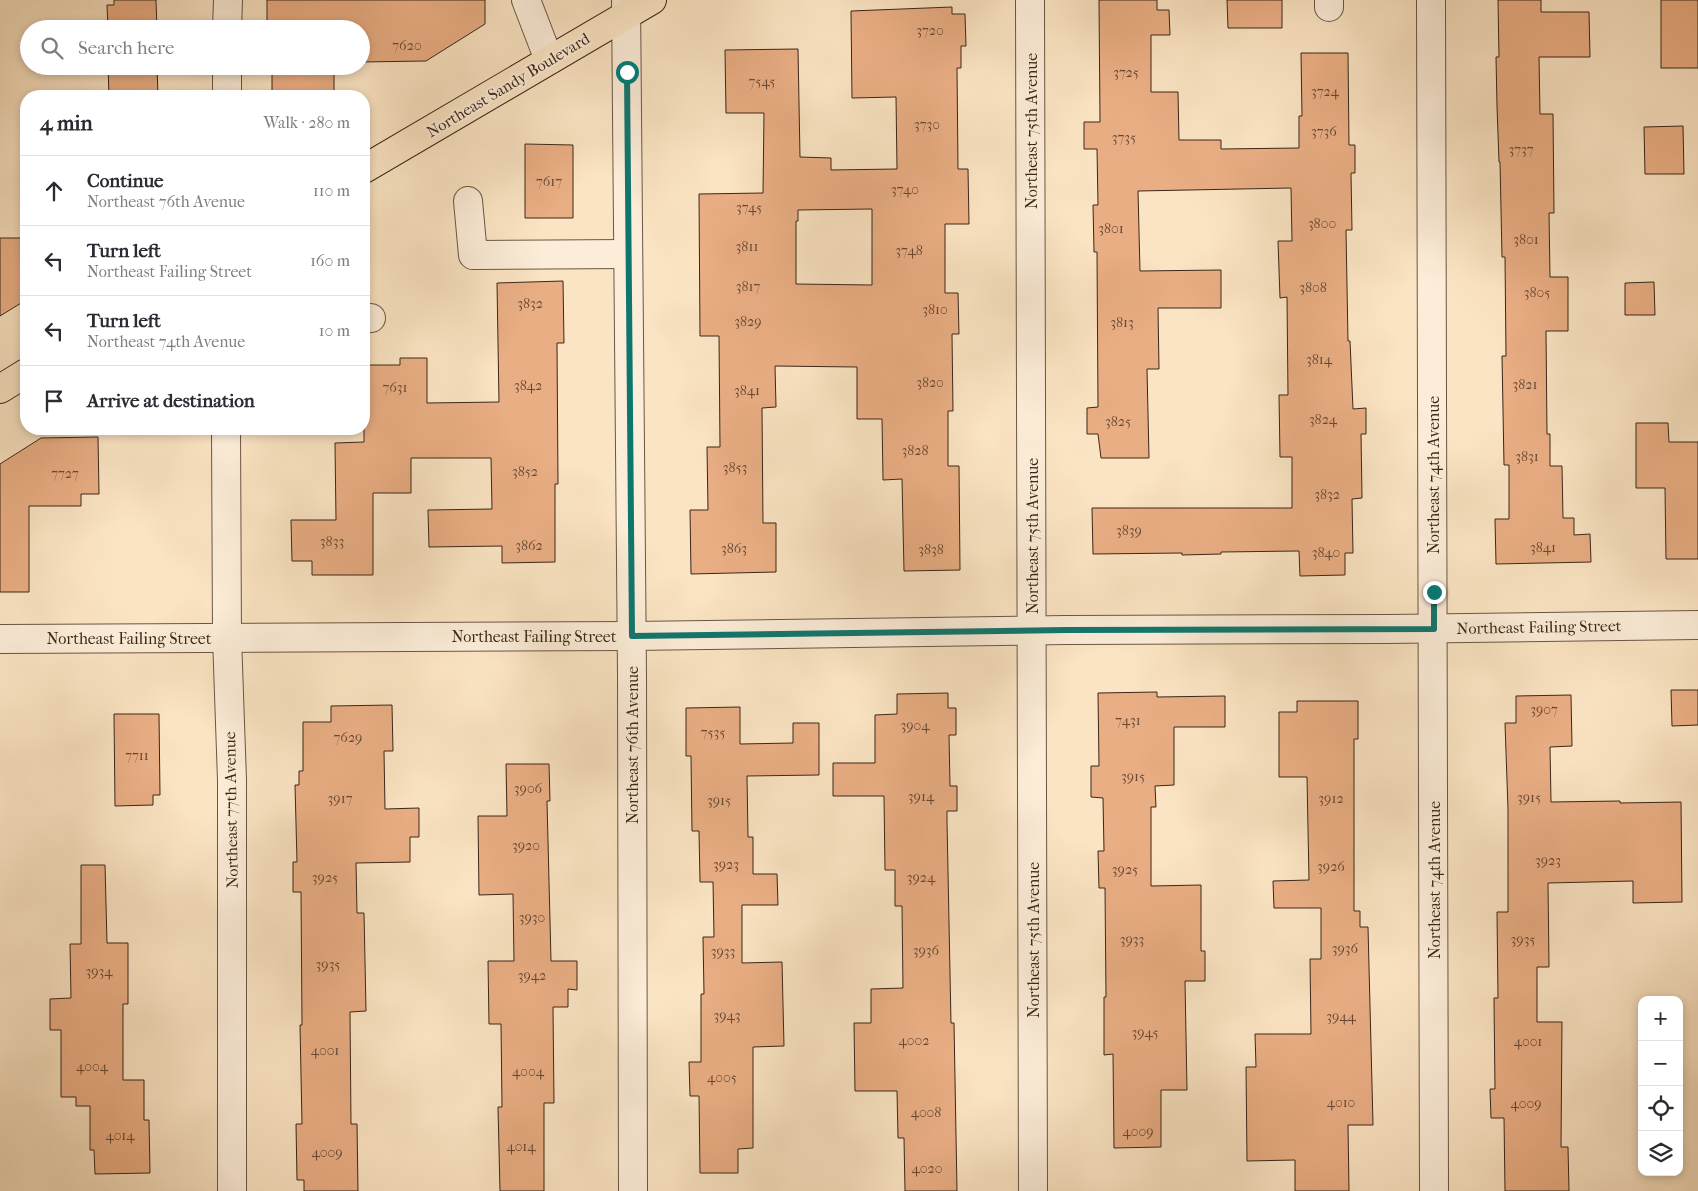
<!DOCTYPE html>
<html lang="en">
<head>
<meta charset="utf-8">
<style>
  :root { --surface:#fff; --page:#f7f7f7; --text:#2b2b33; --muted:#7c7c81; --line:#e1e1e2 }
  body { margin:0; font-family:"IM FELL French Canon",serif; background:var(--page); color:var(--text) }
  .controls { position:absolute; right:15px; bottom:15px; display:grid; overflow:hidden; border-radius:10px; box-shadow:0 2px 8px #0003 }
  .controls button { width:45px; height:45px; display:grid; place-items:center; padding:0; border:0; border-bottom:1px solid var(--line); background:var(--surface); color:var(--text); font:25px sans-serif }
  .stop { position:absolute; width:15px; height:15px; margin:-11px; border:4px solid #0f766e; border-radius:50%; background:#fff }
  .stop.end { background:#0f766e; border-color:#fff; box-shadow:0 1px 5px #0008 }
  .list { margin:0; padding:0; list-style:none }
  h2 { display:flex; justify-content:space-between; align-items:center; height:65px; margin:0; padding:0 20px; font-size:21px }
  h2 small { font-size:16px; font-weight:400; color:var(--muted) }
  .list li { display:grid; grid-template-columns:32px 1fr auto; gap:15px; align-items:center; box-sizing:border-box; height:70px; padding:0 20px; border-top:1px solid var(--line) }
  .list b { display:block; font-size:19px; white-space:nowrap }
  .list p { margin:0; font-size:16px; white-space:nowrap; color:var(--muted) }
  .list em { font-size:16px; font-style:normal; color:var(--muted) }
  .icon { flex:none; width:28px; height:28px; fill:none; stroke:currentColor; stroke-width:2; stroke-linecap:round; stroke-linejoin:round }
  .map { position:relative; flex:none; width:1698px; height:1191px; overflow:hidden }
  .search { position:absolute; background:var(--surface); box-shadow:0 2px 8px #0003; left:20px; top:20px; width:350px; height:55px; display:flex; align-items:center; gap:12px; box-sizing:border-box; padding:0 18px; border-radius:28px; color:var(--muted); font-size:19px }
  .panel { position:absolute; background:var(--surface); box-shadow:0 2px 8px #0003; left:20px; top:90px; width:350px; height:345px; border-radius:20px }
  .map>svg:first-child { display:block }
</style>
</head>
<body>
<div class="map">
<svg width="1698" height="1191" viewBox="0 0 1698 1191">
  <rect width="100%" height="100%" fill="#fbe4c3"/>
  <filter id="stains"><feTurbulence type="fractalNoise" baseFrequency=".004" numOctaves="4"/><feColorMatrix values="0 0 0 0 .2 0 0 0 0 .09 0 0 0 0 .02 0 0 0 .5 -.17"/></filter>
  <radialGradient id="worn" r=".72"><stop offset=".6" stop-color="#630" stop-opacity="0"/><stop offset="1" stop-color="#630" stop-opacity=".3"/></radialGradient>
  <!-- building -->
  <g fill="#eaae84" stroke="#3a2619" fill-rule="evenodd">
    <polygon points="114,0 156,0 157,29 108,29 107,5 114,5"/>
    <polygon points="267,0 485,0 485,24 426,61 361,62 361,29 267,29"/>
    <polygon points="1099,0 1157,0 1157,10 1169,10 1170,35 1151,35 1151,92 1178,92 1179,140 1221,140 1221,149 1299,148 1299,116 1302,116 1301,53 1348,53 1349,145 1355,145 1355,173 1351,173 1352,230 1346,230 1348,341 1350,341 1353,409 1366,408 1366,434 1361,434 1362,498 1352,499 1353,553 1345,553 1345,575 1300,576 1299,551 1221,552 1221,554 1182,555 1182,553 1093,554 1092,508 1292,508 1292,457 1280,457 1279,395 1288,395 1287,297 1280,298 1278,241 1292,241 1291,188 1138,191 1140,271 1221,270 1221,308 1158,308 1159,369 1147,369 1149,458 1101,458 1098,434 1087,434 1087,408 1098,407 1097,252 1094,252 1093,205 1098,205 1097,149 1084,149 1084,122 1100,122"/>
    <polygon points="1227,0 1282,0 1282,28 1228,28"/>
    <polygon points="1498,0 1541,0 1541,12 1589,12 1590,57 1539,57 1540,114 1553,114 1554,213 1549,213 1550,277 1568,277 1568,331 1546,331 1547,434 1550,434 1550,466 1562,466 1563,518 1574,518 1574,535 1590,534 1591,562 1496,564 1495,519 1509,519 1509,465 1504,465 1502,356 1506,356 1505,257 1502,257 1500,162 1499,162 1497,106 1496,57 1499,57"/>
    <rect x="1661" y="0" width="37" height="68"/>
    <path d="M952,7V14H965L966,46H961V68H957L958,169H968L969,224H945V293H958L959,334H952L953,411H948V466H959L960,570L904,571L902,479L883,480L882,419H857V367L775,366L776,407L762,408L763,523H776V572L691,574L690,510H708L707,447H720L719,336H700L699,194L763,193L764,113H726L725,50L798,49L800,157L831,158V170L897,169L896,97L852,98L851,11ZM872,209V285L796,284V221H798V210Z"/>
    <polygon points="108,66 157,66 158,96 109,96"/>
    <rect x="272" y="66" width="62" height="30"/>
    <polygon points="1683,126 1684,174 1645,174 1644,127"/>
    <polygon points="525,144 573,145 573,218 525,218"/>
    <polygon points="0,238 26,238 26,300 0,316"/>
    <polygon points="563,281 564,343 557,343 558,484 555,484 555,562 502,563 502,546 429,547 428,510 492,509 491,458 411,458 411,493 373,493 373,575 312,575 312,561 292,561 291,520 336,520 335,443 364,442 364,365 400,365 400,358 427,358 427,403 499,402 497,283"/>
    <polygon points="1654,282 1655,315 1625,315 1625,283"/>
    <polygon points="1636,423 1668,423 1669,442 1698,442 1698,559 1666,559 1665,488 1636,488"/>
    <polygon points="98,437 99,494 81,494 81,506 29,506 29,592 0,592 0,464 41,438"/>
    <polygon points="1671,690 1698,690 1698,725 1672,726"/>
    <polygon points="1157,692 1157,697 1225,696 1225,727 1174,727 1174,785 1155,786 1156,807 1151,807 1151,886 1201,885 1201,951 1205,951 1205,981 1185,981 1187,1090 1161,1090 1161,1147 1114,1148 1113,1054 1104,1055 1104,997 1106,997 1105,888 1099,888 1098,851 1104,851 1103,798 1091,797 1091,766 1099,766 1098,693"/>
    <polygon points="948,693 948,708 956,708 956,735 949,735 950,786 957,786 957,811 947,811 947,821 951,1023 954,1023 957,1191 905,1191 904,1138 898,1138 897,1091 855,1091 854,1023 871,1023 871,989 903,988 902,906 895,906 895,870 885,870 884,796 833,796 833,763 875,763 875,715 897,714 897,694"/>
    <polygon points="1571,695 1572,746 1550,747 1551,802 1620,801 1620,803 1681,802 1682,902 1633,903 1633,881 1548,883 1549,967 1537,967 1537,1022 1562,1022 1561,1147 1568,1147 1569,1191 1505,1191 1504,1118 1491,1118 1490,1089 1495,1089 1494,998 1498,998 1497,912 1508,912 1508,809 1505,723 1516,723 1516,696"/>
    <polygon points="1297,701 1358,701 1358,739 1354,739 1354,911 1360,911 1360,927 1368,927 1373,1125 1348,1125 1349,1191 1295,1191 1295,1160 1247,1161 1246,1067 1256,1067 1255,1034 1311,1034 1310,959 1321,959 1321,908 1274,908 1273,881 1309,880 1307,777 1279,777 1279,712 1297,712"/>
    <polygon points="392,705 393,751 384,751 385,809 419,808 419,837 410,837 410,862 356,863 357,913 364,913 366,1011 350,1012 351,1124 357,1124 358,1191 304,1191 304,1180 297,1180 296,1124 302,1124 300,1025 302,1025 301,892 293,892 293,862 297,862 295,785 299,785 299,771 303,771 303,722 331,722 331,706"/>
    <polygon points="740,707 740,744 793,743 793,723 819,723 819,775 747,776 748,837 753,837 753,874 777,874 778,905 742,905 742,963 782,962 784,1046 753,1047 753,1148 738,1149 738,1173 700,1173 699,1096 690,1096 689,1062 701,1062 701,994 704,994 703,937 714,937 713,882 700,882 699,831 692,831 691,756 686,756 686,708"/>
    <polygon points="114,714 159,714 160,795 153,795 153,805 115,806"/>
    <polygon points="506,764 549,764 550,801 547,801 551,961 577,961 577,990 568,989 568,1007 553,1007 554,1103 544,1103 544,1191 500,1191 498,1107 502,1107 501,1024 489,1024 488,961 514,961 513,894 479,895 478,816 507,816"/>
    <polygon points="81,865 105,865 107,943 128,943 128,1004 123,1004 123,1080 144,1080 144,1120 149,1120 150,1173 95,1174 94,1150 90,1150 90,1106 76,1106 76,1097 61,1097 61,1030 50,1030 50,999 71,998 70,944 81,944"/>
  </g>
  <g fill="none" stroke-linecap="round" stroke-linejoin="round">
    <!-- minor casing -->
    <g stroke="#6a5644" stroke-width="30">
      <g id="minor">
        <polyline points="526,0 549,60"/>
        <polyline points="626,0 632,674 633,1191"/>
        <polyline points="1030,0 1033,1191"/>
        <polyline points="1329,0 1329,7"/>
        <polyline points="1431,0 1434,1191"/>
        <polyline points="227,29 228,0"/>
        <polyline points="227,96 227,66"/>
        <polyline points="468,201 473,255 628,254"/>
        <polyline points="364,319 371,318"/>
        <polyline points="226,429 227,637 232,780 232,1191"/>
        <polyline points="0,639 632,636 1066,630 1389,629 1698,625"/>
      </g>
    </g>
    <!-- major casing -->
    <g stroke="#3a2619" stroke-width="30">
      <g id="major">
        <polyline points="364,169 652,0"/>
        <polyline points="0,389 26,373"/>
      </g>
    </g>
    <!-- minor -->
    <use href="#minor" stroke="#fcedd8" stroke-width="28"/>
    <!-- major -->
    <use href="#major" stroke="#fbe4c3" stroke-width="28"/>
  </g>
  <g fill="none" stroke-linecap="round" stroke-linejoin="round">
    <!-- route -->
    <polyline stroke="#0f766e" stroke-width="6" points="627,72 632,636 1066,630 1434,629 1434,592"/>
  </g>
  <g text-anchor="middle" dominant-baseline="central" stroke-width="4" stroke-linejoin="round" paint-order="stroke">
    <!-- number labels -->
    <g font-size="14" fill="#664834">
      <text x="930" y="30">3720</text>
      <text x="407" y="45">7620</text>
      <text x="1126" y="72">3725</text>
      <text x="762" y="81">7545</text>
      <text x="1325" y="91">3724</text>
      <text x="927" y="124">3730</text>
      <text x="1324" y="131">3736</text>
      <text x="1124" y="137">3735</text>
      <text x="1521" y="149">3737</text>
      <text x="549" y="181">7617</text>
      <text x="905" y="189">3740</text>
      <text x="749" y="207">3745</text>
      <text x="1322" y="223">3800</text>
      <text x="1111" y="228">3801</text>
      <text x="1526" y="239">3801</text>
      <text x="747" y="246">3811</text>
      <text x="909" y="250">3748</text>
      <text x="748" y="286">3817</text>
      <text x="1313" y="287">3808</text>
      <text x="1537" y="292">3805</text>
      <text x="530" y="303">3832</text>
      <text x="935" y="309">3810</text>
      <text x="748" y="321">3829</text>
      <text x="1122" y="322">3813</text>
      <text x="1319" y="359">3814</text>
      <text x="930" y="382">3820</text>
      <text x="1525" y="384">3821</text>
      <text x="528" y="385">3842</text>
      <text x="395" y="387">7631</text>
      <text x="747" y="390">3841</text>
      <text x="1323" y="419">3824</text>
      <text x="1118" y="421">3825</text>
      <text x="915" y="450">3828</text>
      <text x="1527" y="456">3831</text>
      <text x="735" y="467">3853</text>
      <text x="525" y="471">3852</text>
      <text x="65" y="473">7727</text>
      <text x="1327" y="494">3832</text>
      <text x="1129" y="530">3839</text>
      <text x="332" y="541">3833</text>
      <text x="529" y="545">3862</text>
      <text x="1543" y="547">3841</text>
      <text x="734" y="548">3863</text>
      <text x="931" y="549">3838</text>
      <text x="1326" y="552">3840</text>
      <text x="1544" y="709">3907</text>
      <text x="1128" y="720">7431</text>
      <text x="915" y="725">3904</text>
      <text x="713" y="732">7535</text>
      <text x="348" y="737">7629</text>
      <text x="137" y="755">7711</text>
      <text x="1133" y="776">3915</text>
      <text x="528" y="788">3906</text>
      <text x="921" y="796">3914</text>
      <text x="1529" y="797">3915</text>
      <text x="340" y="798">3917</text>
      <text x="1331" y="798">3912</text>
      <text x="719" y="800">3915</text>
      <text x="526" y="845">3920</text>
      <text x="1548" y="860">3923</text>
      <text x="726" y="864">3923</text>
      <text x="1331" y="866">3926</text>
      <text x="1125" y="869">3925</text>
      <text x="325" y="877">3925</text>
      <text x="921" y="877">3924</text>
      <text x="532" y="917">3930</text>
      <text x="1132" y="939">3933</text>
      <text x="1523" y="939">3935</text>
      <text x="1345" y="948">3936</text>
      <text x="926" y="950">3936</text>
      <text x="723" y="951">3933</text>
      <text x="328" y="964">3935</text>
      <text x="99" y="971">3934</text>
      <text x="532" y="975">3942</text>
      <text x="727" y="1015">3943</text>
      <text x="1341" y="1016">3944</text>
      <text x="1145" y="1032">3945</text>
      <text x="914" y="1040">4002</text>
      <text x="1528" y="1041">4001</text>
      <text x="325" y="1050">4001</text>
      <text x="92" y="1066">4004</text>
      <text x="528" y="1071">4004</text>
      <text x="722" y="1077">4005</text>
      <text x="1341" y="1102">4010</text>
      <text x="1526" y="1103">4009</text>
      <text x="926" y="1112">4008</text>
      <text x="1138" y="1131">4009</text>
      <text x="120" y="1135">4014</text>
      <text x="521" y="1146">4014</text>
      <text x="327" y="1152">4009</text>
      <text x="927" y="1168">4020</text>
    </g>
    <!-- street labels -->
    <g font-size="16" fill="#3a2619" stroke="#fcedd8">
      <text transform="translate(508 85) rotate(-31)">Northeast Sandy Boulevard</text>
      <text transform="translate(1031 131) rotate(-90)">Northeast 75th Avenue</text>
      <text transform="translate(1433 475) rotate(-90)">Northeast 74th Avenue</text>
      <text transform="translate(1032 536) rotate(-90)">Northeast 75th Avenue</text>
      <text transform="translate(1539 627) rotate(-1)">Northeast Failing Street</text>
      <text x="534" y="636">Northeast Failing Street</text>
      <text x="129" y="638">Northeast Failing Street</text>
      <text transform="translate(632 745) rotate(-90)">Northeast 76th Avenue</text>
      <text transform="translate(231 810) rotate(-91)">Northeast 77th Avenue</text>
      <text transform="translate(1434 880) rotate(-90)">Northeast 74th Avenue</text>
      <text transform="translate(1033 940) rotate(-90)">Northeast 75th Avenue</text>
    </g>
  </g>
  <rect width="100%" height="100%" filter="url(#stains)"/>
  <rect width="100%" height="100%" fill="url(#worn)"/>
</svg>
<div class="controls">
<button>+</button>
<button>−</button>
<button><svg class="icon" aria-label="locate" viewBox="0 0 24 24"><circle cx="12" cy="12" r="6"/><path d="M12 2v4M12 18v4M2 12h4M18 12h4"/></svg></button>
<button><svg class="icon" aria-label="layers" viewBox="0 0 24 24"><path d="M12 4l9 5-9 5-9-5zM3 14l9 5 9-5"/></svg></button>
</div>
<div class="stop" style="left:627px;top:72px"></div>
<div class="stop end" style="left:1434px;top:592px"></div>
<div class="search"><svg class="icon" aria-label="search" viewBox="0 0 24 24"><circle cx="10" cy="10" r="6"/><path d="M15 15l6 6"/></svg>Search here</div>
<section class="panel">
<h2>4 min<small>Walk · 280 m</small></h2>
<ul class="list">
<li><svg class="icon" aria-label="ahead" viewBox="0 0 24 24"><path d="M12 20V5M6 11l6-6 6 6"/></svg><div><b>Continue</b><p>Northeast 76th Avenue</p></div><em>110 m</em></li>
<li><svg class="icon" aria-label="left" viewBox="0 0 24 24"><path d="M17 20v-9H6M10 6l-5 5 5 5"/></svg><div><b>Turn left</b><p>Northeast Failing Street</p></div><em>160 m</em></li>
<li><svg class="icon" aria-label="left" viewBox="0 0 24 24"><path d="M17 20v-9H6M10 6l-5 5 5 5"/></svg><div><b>Turn left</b><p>Northeast 74th Avenue</p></div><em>10 m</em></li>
<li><svg class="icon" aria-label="arrive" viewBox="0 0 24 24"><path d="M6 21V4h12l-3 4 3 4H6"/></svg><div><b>Arrive at destination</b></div></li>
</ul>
</section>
</div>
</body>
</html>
